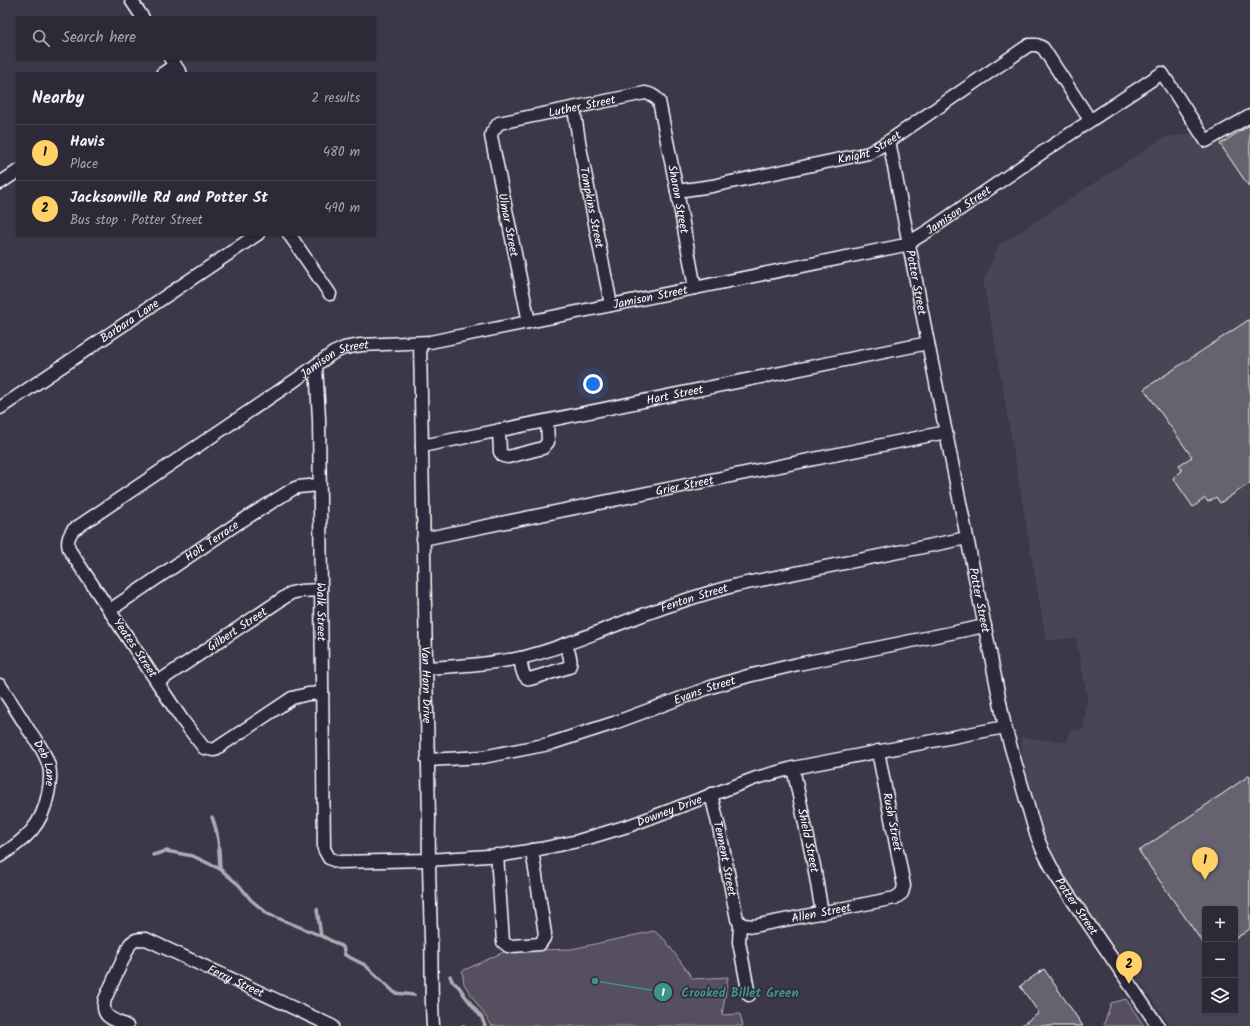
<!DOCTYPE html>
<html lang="en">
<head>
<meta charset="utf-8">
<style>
  :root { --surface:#2d2937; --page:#35313f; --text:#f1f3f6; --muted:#a7a6ad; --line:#484552; --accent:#ffd166 }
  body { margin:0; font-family:Kalam,sans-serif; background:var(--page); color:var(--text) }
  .controls { position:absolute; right:12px; bottom:12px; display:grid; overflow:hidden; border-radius:4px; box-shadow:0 1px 3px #0004 }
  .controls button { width:36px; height:36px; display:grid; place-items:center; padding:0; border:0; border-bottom:1px solid var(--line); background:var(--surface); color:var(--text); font:20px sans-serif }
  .you { position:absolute; left:593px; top:384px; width:14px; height:14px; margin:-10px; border:3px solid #fff; border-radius:50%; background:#1a73e8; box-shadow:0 0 0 6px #1a73e833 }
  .badge { display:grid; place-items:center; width:26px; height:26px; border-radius:50%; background:var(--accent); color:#111; font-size:13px; font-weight:700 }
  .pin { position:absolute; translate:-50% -33px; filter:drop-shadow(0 1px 2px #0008) }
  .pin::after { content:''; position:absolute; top:21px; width:14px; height:12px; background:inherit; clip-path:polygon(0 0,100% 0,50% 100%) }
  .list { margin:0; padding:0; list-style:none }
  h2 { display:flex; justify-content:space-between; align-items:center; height:52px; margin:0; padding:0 16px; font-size:17px }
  h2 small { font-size:13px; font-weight:400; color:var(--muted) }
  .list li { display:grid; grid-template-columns:26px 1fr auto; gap:12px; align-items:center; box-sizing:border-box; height:56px; padding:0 16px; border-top:1px solid var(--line) }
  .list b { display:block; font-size:15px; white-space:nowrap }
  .list p { margin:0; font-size:13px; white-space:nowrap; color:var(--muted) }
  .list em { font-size:13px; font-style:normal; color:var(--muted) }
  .icon { flex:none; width:22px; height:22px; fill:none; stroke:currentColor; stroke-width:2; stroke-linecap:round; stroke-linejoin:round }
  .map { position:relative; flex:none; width:1250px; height:1026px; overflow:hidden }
  .search { position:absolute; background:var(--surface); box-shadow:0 1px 3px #0004; left:16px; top:16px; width:360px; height:44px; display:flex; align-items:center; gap:10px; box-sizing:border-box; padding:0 14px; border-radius:4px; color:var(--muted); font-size:15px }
  .panel { position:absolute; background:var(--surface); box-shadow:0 1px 3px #0004; left:16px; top:72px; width:360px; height:164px; border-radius:4px }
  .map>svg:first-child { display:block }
</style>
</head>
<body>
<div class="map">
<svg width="1250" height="1026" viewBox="0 0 1250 1026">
  <rect width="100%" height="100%" fill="#3c3749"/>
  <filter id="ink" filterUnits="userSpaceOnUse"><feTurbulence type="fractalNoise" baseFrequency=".025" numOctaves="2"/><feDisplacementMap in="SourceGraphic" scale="8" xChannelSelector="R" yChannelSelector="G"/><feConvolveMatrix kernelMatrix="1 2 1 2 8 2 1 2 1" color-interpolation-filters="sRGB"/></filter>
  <g filter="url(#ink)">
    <!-- built -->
    <path fill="#494455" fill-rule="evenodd" d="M1250,125V1026H1171L1095,920L1043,840L1027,783L1020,737L1067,742L1071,730H1083L1087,697L1076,638L1046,641L998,361L983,281L999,245L1163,138L1208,130L1221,144ZM1205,909H1235V1011H1205Z"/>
    <!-- green -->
    <g fill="#555060" stroke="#aaa8b0">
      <polygon points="654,931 665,940 693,979 728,977 722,1015 740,1014 743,1026 492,1026 464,984 462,971 506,951 572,949"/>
      <polygon points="1126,999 1144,1026 1105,1026 1104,1024 1111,1003"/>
    </g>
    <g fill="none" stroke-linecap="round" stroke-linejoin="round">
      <!-- stream -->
      <g stroke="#afadb4" stroke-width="3.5">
        <path d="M212,817C219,834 219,851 220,869"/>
        <polyline points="153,855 166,851 193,856 220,869 239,885 251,900 268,914 324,937 343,947 345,955 365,965 395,993 414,995"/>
        <polyline points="317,909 321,936"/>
        <polyline points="450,976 452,981 459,987 465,996 482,1018 485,1026"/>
        <polyline points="463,1026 464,1026"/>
      </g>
    </g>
    <!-- building -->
    <g fill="#666270" stroke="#fff">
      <polygon points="1250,125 1250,188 1220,144"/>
      <polygon points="1250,319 1250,483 1220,503 1216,497 1208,502 1205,498 1193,507 1173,478 1182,471 1179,465 1192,457 1144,389"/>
      <polygon points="1250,775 1250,929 1235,939 1235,909 1205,909 1205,946 1139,851"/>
      <polygon points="1044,969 1083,1026 1020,1026 1039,1013 1020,986"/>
    </g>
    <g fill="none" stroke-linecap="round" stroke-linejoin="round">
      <!-- minor casing -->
      <g stroke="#fff" stroke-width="15">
        <g id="minor">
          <polyline points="131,0 143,18"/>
          <polyline points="170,58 181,74"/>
          <polyline points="162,74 175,65"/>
          <path id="s1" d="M574,109L580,147L611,305"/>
          <path id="s2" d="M889,141L928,343L1005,727L1036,834L1043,851L1056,876L1158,1026"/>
          <polyline points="0,183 18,171"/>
          <path id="s3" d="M677,191L712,186L869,153L889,141L1029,45H1037L1043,48L1090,120"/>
          <polyline points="289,234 330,294"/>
          <path id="s4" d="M529,322L491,136L492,132L499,123L645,93C651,94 655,96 659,101L677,191L695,288"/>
          <path id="s5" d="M420,343L429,819C428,858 430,898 431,938C432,967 431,996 433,1026"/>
          <path id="s6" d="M316,365L319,419L324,849L329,858L338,862L428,860L503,855L540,849L578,841L631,825L756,778L793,768L1005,727"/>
          <path id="s7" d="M0,408L258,234"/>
          <polyline points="499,430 500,452 503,456 508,457 543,448 548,442 547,421"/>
          <path id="s8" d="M422,446L928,343"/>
          <path id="s9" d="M423,539L946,432"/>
          <path id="s10" d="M110,610L235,525L293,489L298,487L319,485"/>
          <path d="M520,658C522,666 521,677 530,679L569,667C573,660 568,651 565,644"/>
          <path id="s11" d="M426,668C459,666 492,664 525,657C554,650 582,638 611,627C652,611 694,596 737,585L967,538"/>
          <path id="s12" d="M158,682L291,593L300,591L321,590"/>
          <path id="s13" d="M0,685C9,699 19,714 28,729C36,740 45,752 49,766C51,775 50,785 48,794C42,826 26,839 0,856"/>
          <path id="s14" d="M322,693L308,694L292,698L214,750L204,748L183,721L70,551C66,543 68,537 73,530L294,381L333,353L344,348L361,345L430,342L905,245L928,231L1043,152L1162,73L1206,141L1250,116"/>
          <path id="s15" d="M427,760L483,757L549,744L614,723L711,687L748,676L798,664L985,626"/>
          <path id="s16" d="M793,768L814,866L822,913"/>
          <path id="s17" d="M711,794L720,832L737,919L740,923"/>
          <polyline points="497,855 503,942 508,946 512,946 540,944 544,938 545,934 532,850"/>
          <path id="s18" d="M740,923L744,925L754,926L895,898L902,893L904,886L878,751"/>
          <polyline points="740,923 739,942 749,995"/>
          <path id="s19" d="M127,1026C113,1019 100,1018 105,999L130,944C135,939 139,939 146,939L332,1026"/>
        </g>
      </g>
      <!-- minor -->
      <use href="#minor" stroke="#2f2a3d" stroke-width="12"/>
    </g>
  </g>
  <g text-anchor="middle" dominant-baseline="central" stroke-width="3" stroke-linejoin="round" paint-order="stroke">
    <!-- street labels -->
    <g font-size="12" fill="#fff" stroke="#2f2a3d">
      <text stroke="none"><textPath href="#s4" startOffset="290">Luther Street</textPath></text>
      <text stroke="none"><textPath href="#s3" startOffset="198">Knight Street</textPath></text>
      <text stroke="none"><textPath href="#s4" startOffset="471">Sharon Street</textPath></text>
      <text stroke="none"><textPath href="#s1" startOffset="100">Tompkins Street</textPath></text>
      <text stroke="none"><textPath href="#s14" startOffset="1357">Jamison Street</textPath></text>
      <text transform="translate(508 225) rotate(79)">Ulmar Street</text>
      <text stroke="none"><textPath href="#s2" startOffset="144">Potter Street</textPath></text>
      <text stroke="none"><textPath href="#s14" startOffset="1033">Jamison Street</textPath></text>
      <text stroke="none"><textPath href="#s7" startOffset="156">Barbara Lane</textPath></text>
      <text stroke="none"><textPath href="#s14" startOffset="709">Jamison Street</textPath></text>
      <text stroke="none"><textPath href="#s8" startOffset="258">Hart Street</textPath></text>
      <text stroke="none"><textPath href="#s9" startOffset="267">Grier Street</textPath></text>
      <text stroke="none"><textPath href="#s10" startOffset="123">Holt Terrace</textPath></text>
      <text stroke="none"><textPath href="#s11" startOffset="279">Fenton Street</textPath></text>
      <text stroke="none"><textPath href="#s2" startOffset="468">Potter Street</textPath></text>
      <text stroke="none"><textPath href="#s6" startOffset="247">Walk Street</textPath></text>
      <text stroke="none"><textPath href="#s12" startOffset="95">Gilbert Street</textPath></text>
      <text transform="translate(135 648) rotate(56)">Yeates Street</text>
      <text stroke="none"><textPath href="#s5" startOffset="342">Van Horn Drive</textPath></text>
      <text stroke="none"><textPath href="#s15" startOffset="288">Evans Street</textPath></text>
      <text stroke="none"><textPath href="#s13" startOffset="91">Deb Lane</textPath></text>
      <text stroke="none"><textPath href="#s6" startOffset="842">Downey Drive</textPath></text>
      <text transform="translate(892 822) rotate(79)">Rush Street</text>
      <text stroke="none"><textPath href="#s16" startOffset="74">Shield Street</textPath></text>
      <text stroke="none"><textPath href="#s17" startOffset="66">Tennent Street</textPath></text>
      <text stroke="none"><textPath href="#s2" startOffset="792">Potter Street</textPath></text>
      <text stroke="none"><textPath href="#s18" startOffset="83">Allen Street</textPath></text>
      <text stroke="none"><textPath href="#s19" startOffset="217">Ferry Street</textPath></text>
    </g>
  </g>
  <!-- callouts -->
  <path fill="none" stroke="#3f918b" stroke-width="1.5" d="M595 981L663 992"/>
  <g fill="#3f918b" stroke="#2f2a3d" stroke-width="1.5">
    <circle cx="595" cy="981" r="4"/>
    <circle cx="663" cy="992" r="10"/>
  </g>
  <g font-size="12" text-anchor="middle" font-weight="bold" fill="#fff">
    <text x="663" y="996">1</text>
  </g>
  <g font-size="13" text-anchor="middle" font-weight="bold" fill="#3f918b" stroke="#2f2a3d" stroke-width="3" stroke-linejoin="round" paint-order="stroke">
    <text x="740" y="997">Crooked Billet Green</text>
  </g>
</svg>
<div class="controls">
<button>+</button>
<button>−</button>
<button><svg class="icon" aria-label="layers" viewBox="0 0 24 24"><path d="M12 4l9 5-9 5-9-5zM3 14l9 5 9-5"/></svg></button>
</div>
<div class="you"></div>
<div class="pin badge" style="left:1205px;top:880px">1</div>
<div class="pin badge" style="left:1129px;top:984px">2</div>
<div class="search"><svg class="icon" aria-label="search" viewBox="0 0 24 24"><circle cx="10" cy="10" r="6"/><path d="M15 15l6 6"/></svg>Search here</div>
<section class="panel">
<h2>Nearby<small>2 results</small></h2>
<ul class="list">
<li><span class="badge">1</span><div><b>Havis</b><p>Place</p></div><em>480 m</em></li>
<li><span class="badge">2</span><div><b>Jacksonville Rd and Potter St</b><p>Bus stop · Potter Street</p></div><em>490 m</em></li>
</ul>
</section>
</div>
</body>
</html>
